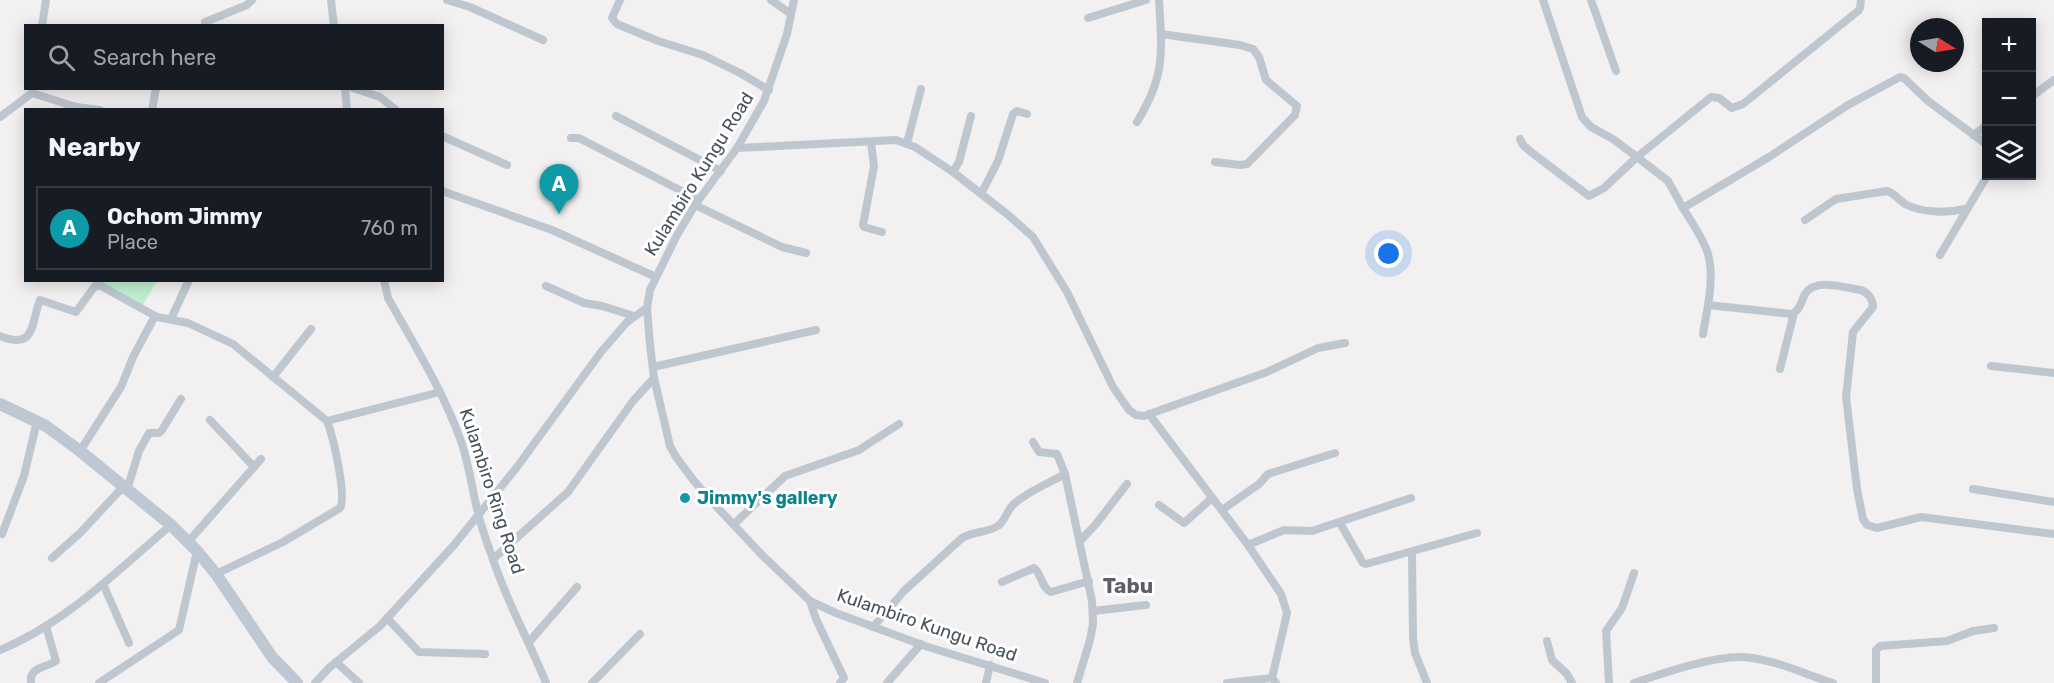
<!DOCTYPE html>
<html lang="en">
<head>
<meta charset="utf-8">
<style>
  :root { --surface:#171b24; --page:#242831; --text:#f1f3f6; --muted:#9ea1a6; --line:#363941; --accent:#1a73e2 }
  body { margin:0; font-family:Rubik,sans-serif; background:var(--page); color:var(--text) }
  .controls { position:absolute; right:18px; top:18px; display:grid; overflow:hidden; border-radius:0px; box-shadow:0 3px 15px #0003 }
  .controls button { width:54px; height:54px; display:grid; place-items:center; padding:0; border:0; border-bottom:2px solid var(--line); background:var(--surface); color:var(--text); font:30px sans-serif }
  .compass { position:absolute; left:1910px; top:18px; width:54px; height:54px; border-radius:50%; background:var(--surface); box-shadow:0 3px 15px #0003; rotate:101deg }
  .you { position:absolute; left:1389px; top:254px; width:21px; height:21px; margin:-15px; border:4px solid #fff; border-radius:50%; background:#1a73e8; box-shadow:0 0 0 9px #1a73e833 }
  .badge { display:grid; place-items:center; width:39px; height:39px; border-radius:50%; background:var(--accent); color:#fff; font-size:20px; font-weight:700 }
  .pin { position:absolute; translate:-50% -50px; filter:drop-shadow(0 2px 3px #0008) }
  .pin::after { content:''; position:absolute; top:32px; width:21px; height:18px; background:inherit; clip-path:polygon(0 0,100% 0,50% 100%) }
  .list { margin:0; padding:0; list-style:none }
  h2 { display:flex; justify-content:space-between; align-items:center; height:78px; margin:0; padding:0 24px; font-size:26px }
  h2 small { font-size:20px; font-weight:400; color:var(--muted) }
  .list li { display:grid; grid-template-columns:39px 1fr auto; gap:18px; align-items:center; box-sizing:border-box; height:84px; margin:0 12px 12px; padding:0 12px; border:2px solid var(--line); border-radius:0px }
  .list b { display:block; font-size:22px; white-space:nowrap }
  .list p { margin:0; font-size:20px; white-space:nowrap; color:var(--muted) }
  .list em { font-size:20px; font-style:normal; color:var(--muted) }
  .icon { flex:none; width:33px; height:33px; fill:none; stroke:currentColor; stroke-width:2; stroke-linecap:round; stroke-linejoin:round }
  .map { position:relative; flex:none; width:2054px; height:683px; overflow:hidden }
  .search { position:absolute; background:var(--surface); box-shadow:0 3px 15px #0003; left:24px; top:24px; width:420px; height:66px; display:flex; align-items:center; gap:15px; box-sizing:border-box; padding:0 21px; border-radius:0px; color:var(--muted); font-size:22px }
  .panel { position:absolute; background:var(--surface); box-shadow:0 3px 15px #0003; left:24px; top:108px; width:420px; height:174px; border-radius:0px }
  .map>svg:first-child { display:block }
</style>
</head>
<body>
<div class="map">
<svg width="2054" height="683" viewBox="0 0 2054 683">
  <rect width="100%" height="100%" fill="#f2f0f0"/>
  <!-- green -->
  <polygon fill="#bfefd1" points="95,281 157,281 141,308"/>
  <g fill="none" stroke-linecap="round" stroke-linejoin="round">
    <!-- street -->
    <g stroke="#bec7cf" stroke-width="8">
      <polyline points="331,0 334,26"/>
      <polyline points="447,0 470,7 543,40"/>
      <polyline points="620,0 612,18 617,24 658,41 703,55 740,73 769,90"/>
      <polyline points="771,0 791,14"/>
      <polyline points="794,0 787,34 764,101 737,148 695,205 677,235 650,290 647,308 650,345 654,378 670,446 676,457 694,481 716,506 763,556 810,601 836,613 925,646 1045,683"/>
      <polyline points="1543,0 1582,117 1591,127 1613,139 1637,157 1711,97 1719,98 1732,108 1743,104 1858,11 1860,8 1861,0"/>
      <polyline points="1591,0 1616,71"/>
      <polyline points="1088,18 1146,0"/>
      <polyline points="205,22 247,5 252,0"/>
      <polyline points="42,26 46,0"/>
      <polyline points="1161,34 1240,45 1253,49 1259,57 1266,80 1297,106 1295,115 1247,164 1240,165 1215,162"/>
      <polyline points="345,88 347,110"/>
      <polyline points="353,88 380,97 396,110"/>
      <polyline points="32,93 76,107 100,110"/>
      <polyline points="2032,96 2054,80"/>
      <polyline points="152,110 156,88"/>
      <polyline points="616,116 721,171"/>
      <polyline points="0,117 32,93"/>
      <path d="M1137,122C1166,75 1162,52 1159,0"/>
      <polyline points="1973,135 1986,126"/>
      <polyline points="442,136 507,165"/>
      <polyline points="571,138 579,138 699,200"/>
      <polyline points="1520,139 1523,145 1531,152 1589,196 1604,188 1637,157 1668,181 1683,208"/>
      <polyline points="871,142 874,166 863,225 864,227 882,232"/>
      <polyline points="907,143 921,89"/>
      <polyline points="737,148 896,140 915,147 953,172 1007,214 1033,237 1067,292 1113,387 1129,410 1136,415 1144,416 1267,372 1318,348 1345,343"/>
      <polyline points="953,172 959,162 971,116"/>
      <polyline points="442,191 552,230 656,277"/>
      <polyline points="981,194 998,161 1013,114 1017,111 1027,114"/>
      <polyline points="695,205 782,247 806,253"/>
      <path d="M1805,220L1836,199L1887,191C1895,193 1899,201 1907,205C1924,213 1947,213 1965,209"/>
      <polyline points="1940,255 1987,176"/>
      <path d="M384,280L388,298C414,344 443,391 461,441C469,464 472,489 478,513C482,530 489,548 495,565C509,606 530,643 546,683"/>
      <polyline points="546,286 584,303 602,306 634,316"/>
      <path d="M1708,305L1792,314C1800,310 1801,302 1805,294C1815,277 1845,288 1861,290C1868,293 1873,299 1873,307L1853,332L1846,397L1857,489L1863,519L1867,525L1877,528L1921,517L2054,534"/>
      <polyline points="171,319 189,280"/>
      <path d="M1703,334C1707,309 1715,279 1708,254C1703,238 1692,223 1683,208L1769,157L1848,105L1900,77L1904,78L1928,101L1986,144"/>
      <path d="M0,336C36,351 31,322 40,300L76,312L95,286H101L157,317L188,323L233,344L327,421C333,436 347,496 340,508L283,542L216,574"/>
      <polyline points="1991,366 2054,373"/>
      <polyline points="653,367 816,330"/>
      <polyline points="1780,369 1794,313"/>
      <polyline points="273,377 311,329"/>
      <polyline points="1149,414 1248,545 1281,594 1287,613 1272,678"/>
      <polyline points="210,420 254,467"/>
      <polyline points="327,421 440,392"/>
      <polyline points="1033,442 1039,452 1057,454 1065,474 1092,601 1093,624 1090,640 1077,683"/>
      <polyline points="80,451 121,387 133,357 155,316"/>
      <polyline points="1973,489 2054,502"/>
      <polyline points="127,490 139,451 149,433 159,433 162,430 181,399"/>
      <polyline points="1159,505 1184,523 1212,498"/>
      <polyline points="1222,510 1259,484 1268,474 1335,453"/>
      <polyline points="1340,523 1363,563 1366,564 1477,533"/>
      <polyline points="734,524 785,476 859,450 899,424"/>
      <polyline points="2,534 24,476 37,421"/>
      <polyline points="1080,541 1096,524 1127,484"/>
      <polyline points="188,542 261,459"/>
      <polyline points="1248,545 1284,530 1312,531 1411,498"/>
      <polyline points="1412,552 1413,638 1415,653 1427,683"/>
      <polyline points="52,558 80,533 123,487"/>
      <polyline points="493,559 568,492 633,401 654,378"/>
      <path d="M1002,582L1034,568C1042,574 1041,588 1051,592L1089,581"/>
      <polyline points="103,584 129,643"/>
      <polyline points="810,601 816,619 844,678 840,683"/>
      <polyline points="1093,611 1146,605"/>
      <polyline points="387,618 419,652 485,654"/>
      <path d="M873,627L904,591L962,538C973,531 987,533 998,526C1006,520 1007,509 1015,503C1029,491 1049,483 1065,474"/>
      <polyline points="1547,641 1552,660 1567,674 1572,683"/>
      <polyline points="529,642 577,587"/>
      <path d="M0,650C66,623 118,570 171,525"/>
      <polyline points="336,662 359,683"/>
      <path d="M31,683C29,667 45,668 56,661L46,626"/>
      <polyline points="99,683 179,630 197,551"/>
      <polyline points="315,683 330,667 380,626 454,545 517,467 601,352 627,322 647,308"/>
      <polyline points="592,683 640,634"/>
      <polyline points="887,683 921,644"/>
      <polyline points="986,683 990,665"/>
      <polyline points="1227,683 1272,678 1276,683"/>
      <polyline points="1609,683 1606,631 1622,608 1634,573"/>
      <path d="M1634,683C1663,673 1713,656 1743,657C1774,659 1804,674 1833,683"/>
      <polyline points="1876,683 1876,650 1880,646 1947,641 1973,631 1994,628"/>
    </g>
    <!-- secondary -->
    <polyline stroke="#bec8d3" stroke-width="12" points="0,404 46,426 80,451 171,525 197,551 216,574 272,657 297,683"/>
  </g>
  <!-- markers -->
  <circle fill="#0f9aa8" stroke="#fff" stroke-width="2" cx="685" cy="498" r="6"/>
  <g text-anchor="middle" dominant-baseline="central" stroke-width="6" stroke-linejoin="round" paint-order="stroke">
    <!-- street labels -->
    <g font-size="18" fill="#48535d" stroke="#fff">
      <text transform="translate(699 174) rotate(-58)">Kulambiro Kungu Road</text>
      <text transform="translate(492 491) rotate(72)">Kulambiro Ring Road</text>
      <text transform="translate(927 625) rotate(19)">Kulambiro Kungu Road</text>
    </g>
    <!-- culture labels -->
    <g font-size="18" font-weight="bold" fill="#0d838f" stroke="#fff" text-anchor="start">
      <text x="697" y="498">Jimmy's gallery</text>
    </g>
    <!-- quarter labels -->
    <g font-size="21" font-weight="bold" fill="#5c6065" stroke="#fff">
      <text x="1128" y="585">Tabu</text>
    </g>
  </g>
</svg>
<div class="controls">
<button>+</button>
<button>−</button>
<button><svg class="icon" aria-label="layers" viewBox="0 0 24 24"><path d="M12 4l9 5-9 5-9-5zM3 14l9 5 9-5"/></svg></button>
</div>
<svg class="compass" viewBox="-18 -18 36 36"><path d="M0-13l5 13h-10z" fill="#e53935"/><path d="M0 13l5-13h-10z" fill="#9ea1a6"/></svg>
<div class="you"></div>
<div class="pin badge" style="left:559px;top:214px;background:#0f9aa8">A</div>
<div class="search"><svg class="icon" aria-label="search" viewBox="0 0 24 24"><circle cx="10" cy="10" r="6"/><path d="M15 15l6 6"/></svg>Search here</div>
<section class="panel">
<h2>Nearby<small></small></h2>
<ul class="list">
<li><span class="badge" style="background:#0f9aa8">A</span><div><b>Ochom Jimmy</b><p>Place</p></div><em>760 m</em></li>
</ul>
</section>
</div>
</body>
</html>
